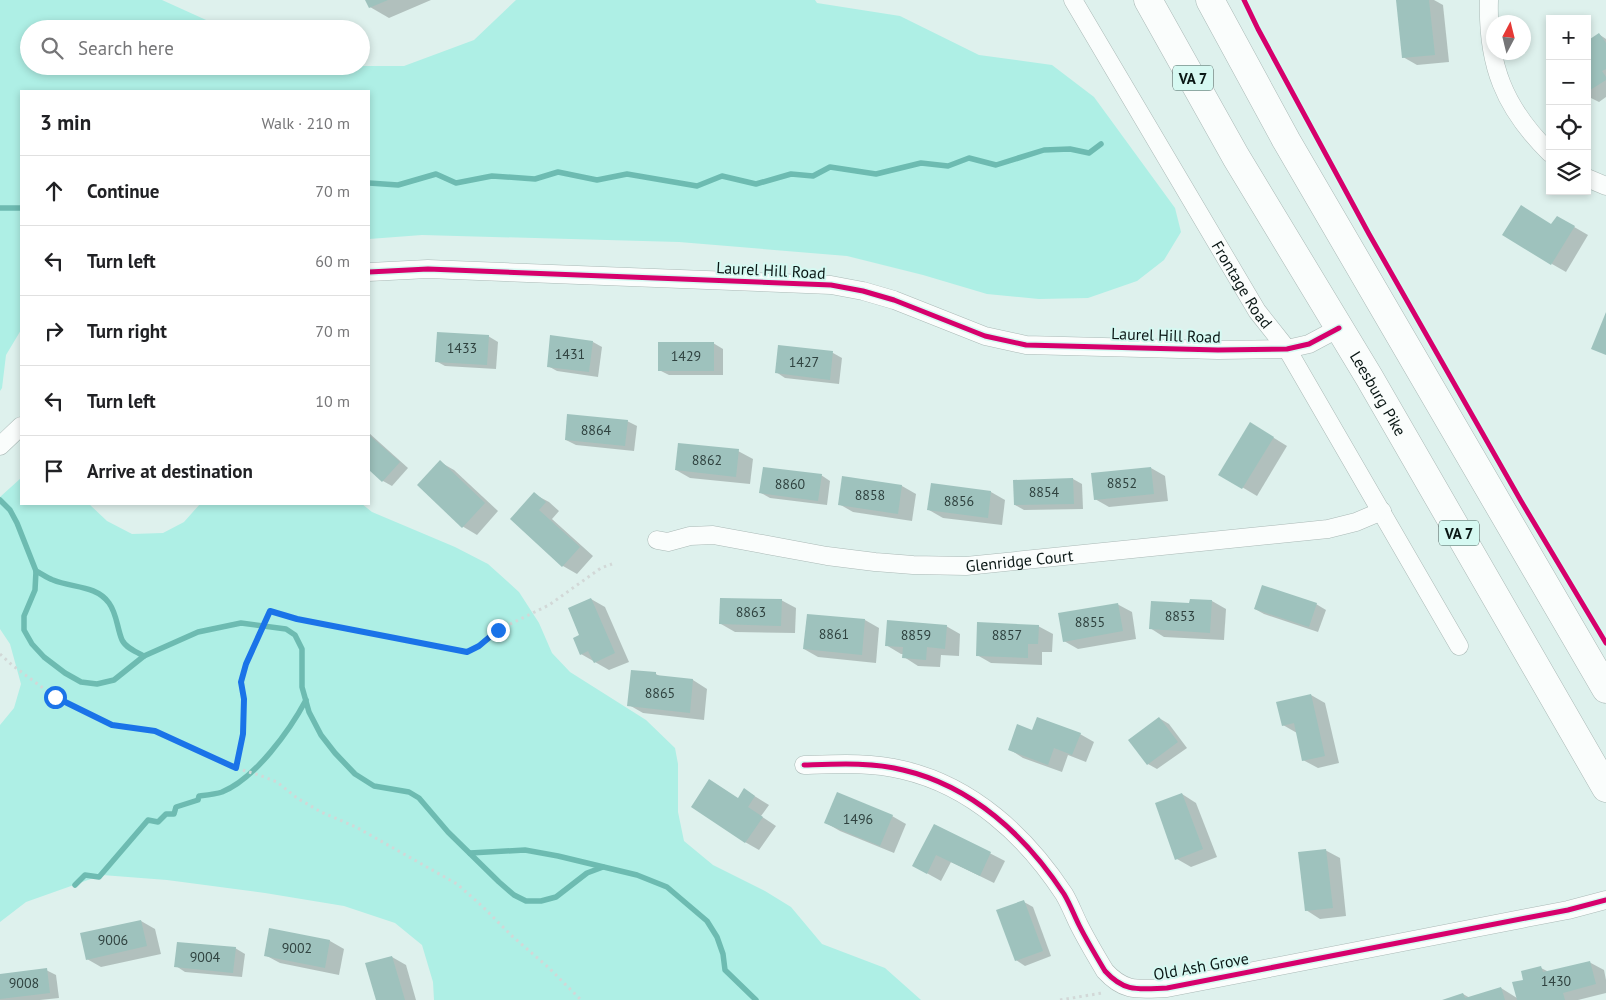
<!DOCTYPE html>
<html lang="en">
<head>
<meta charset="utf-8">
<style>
  :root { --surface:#fff; --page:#f2f2f2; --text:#202124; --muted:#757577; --line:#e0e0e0 }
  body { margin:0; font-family:"PT Sans",sans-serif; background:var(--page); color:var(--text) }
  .controls { position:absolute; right:15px; top:15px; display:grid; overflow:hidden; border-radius:0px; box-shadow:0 2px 8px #0003 }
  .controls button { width:45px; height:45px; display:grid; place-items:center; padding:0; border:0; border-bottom:1px solid var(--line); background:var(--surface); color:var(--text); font:25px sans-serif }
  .compass { position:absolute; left:1486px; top:15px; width:45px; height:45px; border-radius:50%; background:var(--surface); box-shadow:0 2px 8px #0003; rotate:7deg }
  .stop { position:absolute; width:15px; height:15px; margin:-11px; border:4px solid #1a73e8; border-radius:50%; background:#fff }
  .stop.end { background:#1a73e8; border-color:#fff; box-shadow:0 1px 5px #0008 }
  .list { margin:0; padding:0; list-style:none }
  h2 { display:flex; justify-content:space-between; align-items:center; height:65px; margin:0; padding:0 20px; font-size:21px }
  h2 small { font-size:16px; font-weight:400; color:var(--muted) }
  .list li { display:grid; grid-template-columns:32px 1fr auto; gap:15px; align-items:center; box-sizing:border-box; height:70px; padding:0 20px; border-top:1px solid var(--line) }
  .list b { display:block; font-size:19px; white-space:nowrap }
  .list em { font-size:16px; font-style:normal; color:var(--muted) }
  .icon { flex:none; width:28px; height:28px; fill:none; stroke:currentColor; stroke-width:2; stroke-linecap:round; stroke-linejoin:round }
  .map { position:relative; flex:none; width:1606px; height:1000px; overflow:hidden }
  .search { position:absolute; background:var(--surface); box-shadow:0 2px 8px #0003; left:20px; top:20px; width:350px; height:55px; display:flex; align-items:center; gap:12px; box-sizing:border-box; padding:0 18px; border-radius:28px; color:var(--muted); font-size:19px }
  .panel { position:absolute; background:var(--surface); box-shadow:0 2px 8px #0003; left:20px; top:90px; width:350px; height:415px; border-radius:0px }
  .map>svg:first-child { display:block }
</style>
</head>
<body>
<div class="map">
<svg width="1606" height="1000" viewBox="0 0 1606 1000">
  <rect width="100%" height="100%" fill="#def1ed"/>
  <!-- green -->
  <g fill="#aeefe5">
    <polygon points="0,0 162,0 226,29 29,29 29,66 404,66 474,40 516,0 815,0 817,3 900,16 979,55 1052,65 1094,97 1175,208 1181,232 1164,260 1137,281 1088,298 1039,299 987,294 923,275 847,256 679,242 422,235 369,239 369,91 21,91 21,330 6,355 2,388 0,391"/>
    <polygon points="21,478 21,504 89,504 107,521 132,534 163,533 184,522 200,504 362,504 372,512 455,547 488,564 519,592 539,623 552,653 570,672 646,720 675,748 678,764 678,812 684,841 713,865 765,891 791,907 822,944 885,968 921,1000 434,1000 433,982 422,945 395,923 344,906 265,893 167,880 102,875 26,902 0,922 0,725 14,708 21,684 10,644 0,629 0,497"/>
  </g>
  <!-- shadow -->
  <g fill="#0003">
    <polygon points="367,0 431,0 389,18 370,7"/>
    <polygon points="1397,0 1434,0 1443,5 1449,62 1417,65 1403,57"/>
    <polygon points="1600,35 1606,39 1606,97 1599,102 1587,96 1587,39 1591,41"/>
    <polygon points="1557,217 1588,235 1566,272 1552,264 1552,225"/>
    <polygon points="488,336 498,342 496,369 445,366 436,361"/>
    <polygon points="593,342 602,347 598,377 557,371 548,366"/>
    <polygon points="713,343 723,349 723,375 669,375 659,370"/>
    <polygon points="779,346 833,353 842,358 839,384 785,378 776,372"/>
    <polygon points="627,421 637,426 634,451 576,445 566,440"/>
    <polygon points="1251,424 1287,446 1257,496 1220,474"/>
    <polygon points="369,433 408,468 392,486 383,481 369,468"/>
    <polygon points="738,451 753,459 750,484 690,478 676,470"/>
    <polygon points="440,462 454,470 498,511 477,535 462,526"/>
    <polygon points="1151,468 1165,476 1168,501 1109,507 1095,499"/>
    <polygon points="821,475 830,481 827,505 770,498 761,493"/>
    <polygon points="843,478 902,486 916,494 912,521 853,512 839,504"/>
    <polygon points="1073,479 1082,484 1083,509 1024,510 1015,505"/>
    <polygon points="932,485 991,492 1005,500 1002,525 943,518 929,510"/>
    <polygon points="534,494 549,502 559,511 552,519 593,556 577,574 563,566 512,519"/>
    <polygon points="591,599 605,607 629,662 609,670 581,654 581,635"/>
    <polygon points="781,600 796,608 795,633 735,632 721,624"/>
    <polygon points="1212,601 1226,609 1224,640 1164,637 1150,628"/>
    <polygon points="1117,604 1132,612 1136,639 1078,649 1064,641"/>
    <polygon points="1316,604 1326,610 1318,632 1264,614 1255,609"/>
    <polygon points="865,620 879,628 876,663 818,657 804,649"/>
    <polygon points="946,626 960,634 959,656 941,655 940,667 918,666 904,657 904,654 901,654 886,645"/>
    <polygon points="1038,626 1053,634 1052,652 1042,652 1042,665 991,663 977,655"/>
    <polygon points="656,674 661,677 693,680 707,689 704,720 643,713 629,705"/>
    <polygon points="1311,695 1325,703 1339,763 1318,768 1303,760 1297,733 1283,725"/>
    <polygon points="1159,718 1169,724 1187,748 1157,769 1148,764"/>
    <polygon points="1033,731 1080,734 1094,742 1086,762 1068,755 1062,772 1023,758 1009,749"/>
    <polygon points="745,790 769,805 761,816 776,826 759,850 745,842 739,799"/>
    <polygon points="1182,794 1196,803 1217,857 1191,867 1177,859"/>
    <polygon points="892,816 906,824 894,853 840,831 826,823"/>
    <polygon points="935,825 1005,861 994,883 951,862 941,881 914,866"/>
    <polygon points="1325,850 1340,858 1346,916 1320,919 1306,910"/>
    <polygon points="1024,902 1033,907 1051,956 1025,966 1016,960"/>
    <polygon points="141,921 155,929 161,954 101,967 87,959"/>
    <polygon points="270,929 330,941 344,949 339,975 280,963 265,955"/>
    <polygon points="235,948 245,954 242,977 185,972 176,966"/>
    <polygon points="392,957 406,965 416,1000 377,1000"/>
    <polygon points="1589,962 1604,970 1606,980 1606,993 1578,1000 1447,1000 1463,994 1470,998 1501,988 1517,998 1524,981 1541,968 1549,972"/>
    <polygon points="46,970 56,975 59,998 40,1000 0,1000 0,975"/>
  </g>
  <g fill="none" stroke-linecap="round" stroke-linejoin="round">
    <!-- stream -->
    <g stroke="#6dbbb1" stroke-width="5.5">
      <polyline points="369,183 398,185 436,174 456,183 492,176 535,179 558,172 597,180 627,174 697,186 722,176 756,184 791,174 813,176 830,167 876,174 921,163 948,166 969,158 996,165 1044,150 1070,149 1089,153 1101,144"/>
      <polyline points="0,208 21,208"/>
      <polyline points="0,500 10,510 17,523 36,571 35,590 24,616 24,630 32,644 44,657 65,673 81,682 97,684 114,680 144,656 198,632 241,623 286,629 295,635 302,649 302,687 309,712 321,735 335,753 355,774 374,786 409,792 419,798 448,832 499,882 514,895 526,901 541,901 556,897 587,873 603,867"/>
      <path d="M36,571C42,574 47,578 53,580C72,588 96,585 109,603C117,614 117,628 122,640C126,648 136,652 144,656"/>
      <polyline points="470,853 525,850 558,856 637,875 667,887 707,921 717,937 723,954 725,970 756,1000"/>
      <path d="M75,885L85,875L99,877L148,820L158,822L166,814H174L176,807L198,800L199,796C207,795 216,794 222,792C255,779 290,730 306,700"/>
    </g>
  </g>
  <!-- building -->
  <g fill="#9ec2bd">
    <polygon points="365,0 388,0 369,8"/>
    <polygon points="1396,0 1429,0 1435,55 1402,58"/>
    <polygon points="1599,33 1606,43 1606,69 1602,71 1606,77 1606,80 1587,92 1587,41"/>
    <polygon points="1521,205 1551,224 1557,216 1575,226 1551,265 1502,235"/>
    <polygon points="1606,312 1606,355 1591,349"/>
    <polygon points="437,332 489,335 487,365 435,362"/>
    <polygon points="550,335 593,341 589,372 547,367"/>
    <rect x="658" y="342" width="56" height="29"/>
    <polygon points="778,345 833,351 830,380 775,373"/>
    <polygon points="567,414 628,420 625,446 565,440"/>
    <polygon points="1250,422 1274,437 1242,489 1218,475"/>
    <polygon points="369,435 400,462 382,482 369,470"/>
    <polygon points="678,443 739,449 736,477 675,470"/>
    <polygon points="440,460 485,503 462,528 417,485"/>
    <polygon points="763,467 822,474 818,501 759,493"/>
    <polygon points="1151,467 1154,494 1094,500 1091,473"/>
    <polygon points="842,476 902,485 898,514 838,505"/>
    <polygon points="1073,478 1074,504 1014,505 1013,480"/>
    <polygon points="931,483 991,491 988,518 927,510"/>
    <polygon points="534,492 546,502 539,510 580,547 562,567 510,519"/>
    <polygon points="1262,585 1317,603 1309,627 1254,609"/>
    <polygon points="591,598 615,653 594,663 588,651 580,655 573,638 579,635 568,608"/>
    <polygon points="720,598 782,599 781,626 719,624"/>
    <polygon points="1190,599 1212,600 1210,633 1149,629 1151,601 1189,603"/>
    <polygon points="1118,603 1123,631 1063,642 1058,613"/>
    <polygon points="807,614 865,619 862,655 803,649"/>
    <polygon points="887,620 947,625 945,649 927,647 926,660 902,658 903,647 885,646"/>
    <polygon points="977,622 1039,625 1038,644 1028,644 1028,658 976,656"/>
    <polygon points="631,670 656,672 656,675 693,679 690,713 627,706"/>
    <polygon points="1311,694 1325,756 1302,761 1294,723 1282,726 1276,702"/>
    <polygon points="1037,717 1081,733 1072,755 1054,748 1048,765 1008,750 1017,724 1032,730"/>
    <polygon points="1159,717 1178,742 1147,765 1128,740"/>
    <polygon points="709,779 738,798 744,788 755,796 748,807 763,817 745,843 691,807"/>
    <polygon points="837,792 893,815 880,846 824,823"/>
    <polygon points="1182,793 1203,849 1175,860 1155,803"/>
    <polygon points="934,824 991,852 980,876 936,855 927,874 912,866"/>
    <polygon points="1326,849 1333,908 1305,911 1298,852"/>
    <polygon points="1024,900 1043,951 1015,961 996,910"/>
    <polygon points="141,920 147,946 86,960 80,933"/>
    <polygon points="269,928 330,940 325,968 264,956"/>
    <polygon points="177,942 236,947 233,973 174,967"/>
    <polygon points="392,956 405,1000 376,1000 365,963"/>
    <polygon points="1590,961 1596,984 1563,993 1565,1000 1517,1000 1512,982 1523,980 1521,971 1541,966 1543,972"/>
    <polygon points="47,968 50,993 0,999 0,974"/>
    <polygon points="1501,987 1505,1000 1442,1000 1463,993 1465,998"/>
  </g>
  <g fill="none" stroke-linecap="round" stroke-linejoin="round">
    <!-- minor casing -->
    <g stroke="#aab9b6" stroke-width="19">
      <g id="minor">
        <path id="s1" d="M1073,0L1257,311L1287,349L1459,646"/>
        <path d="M1489,0C1487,64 1504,108 1550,153"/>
        <polyline points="1587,178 1606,186"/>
        <polyline points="369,272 428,269 831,285 863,291 894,300 985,336 1026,345 1218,350 1287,349 1309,344 1339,328"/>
        <polyline points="0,446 21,426"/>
        <path id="s2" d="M657,540L668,542L690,536L713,535L827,556L875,562L913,565L966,566L1328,529L1356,522L1382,511"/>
        <path d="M804,765C837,764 871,762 903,770C972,786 1026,836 1064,894C1070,904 1074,915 1079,925C1087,941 1096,956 1105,971C1125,993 1139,989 1167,988L1526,918L1568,910L1606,900"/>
      </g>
    </g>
    <!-- trunk casing -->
    <g stroke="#aab9b6" stroke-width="29">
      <g id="trunk">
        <path id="s3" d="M1148,0L1236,157L1369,377L1606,788"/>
        <polyline points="1210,0 1286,140 1606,689"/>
      </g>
    </g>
    <!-- path -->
    <g stroke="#d2d8d7" stroke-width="3" stroke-dasharray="2.5 4" stroke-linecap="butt">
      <polyline points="0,654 12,665 55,697 112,725 155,731 236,768 259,775 277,782 297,798 321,812 356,827 457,884 482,906 512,936 548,967 581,1000"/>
      <polyline points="236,768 243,734 244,699 241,682 246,664 270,611 297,619 333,626 467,651 479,646 498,630 549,605 601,568 612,564"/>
      <polyline points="1060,1000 1102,993"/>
    </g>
    <!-- minor -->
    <use href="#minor" stroke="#fafdfc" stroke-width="18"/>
    <!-- trunk -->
    <use href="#trunk" stroke="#fafdfc" stroke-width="28"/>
    <!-- cycleway casing -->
    <g stroke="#d6f9f2" stroke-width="8">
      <g id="cycleway">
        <polyline points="1244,0 1258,29 1369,234 1521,501 1606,643"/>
        <polyline points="369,272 428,269 831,285 863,291 894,300 985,336 1026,345 1218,350 1287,349 1309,344 1339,328"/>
        <path d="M804,765C837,764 871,762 903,770C972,786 1026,836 1064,894C1070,904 1074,915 1079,925C1087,941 1096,956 1105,971C1125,993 1139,989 1167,988L1526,918L1568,910L1606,900"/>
      </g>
    </g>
    <!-- cycleway -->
    <use href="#cycleway" stroke="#d6006c" stroke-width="5"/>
  </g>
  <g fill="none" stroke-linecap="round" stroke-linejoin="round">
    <!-- route -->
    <polyline stroke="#1a73e8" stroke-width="6" points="55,697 112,725 155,731 236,768 243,734 244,699 241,682 246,664 270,611 297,619 333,626 467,652 479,646 498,630"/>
  </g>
  <g text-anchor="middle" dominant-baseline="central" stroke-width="4" stroke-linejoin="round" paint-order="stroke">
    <!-- number labels -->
    <g font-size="14" fill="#2f423f">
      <text x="462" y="348">1433</text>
      <text x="570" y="354">1431</text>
      <text x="686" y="356">1429</text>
      <text x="804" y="362">1427</text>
      <text x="596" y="430">8864</text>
      <text x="707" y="460">8862</text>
      <text x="1122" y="483">8852</text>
      <text x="790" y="484">8860</text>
      <text x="1044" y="492">8854</text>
      <text x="870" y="495">8858</text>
      <text x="959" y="501">8856</text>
      <text x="751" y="612">8863</text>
      <text x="1180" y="616">8853</text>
      <text x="1090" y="622">8855</text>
      <text x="834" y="634">8861</text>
      <text x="916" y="635">8859</text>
      <text x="1007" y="635">8857</text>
      <text x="660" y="693">8865</text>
      <text x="858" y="819">1496</text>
      <text x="113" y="940">9006</text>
      <text x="297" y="948">9002</text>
      <text x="205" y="957">9004</text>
      <text x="1556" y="981">1430</text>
      <text x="24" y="983">9008</text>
    </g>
    <!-- shield labels -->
    <g fill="#d6f9f2" stroke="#475b57" stroke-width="1">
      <rect x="1173" y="65.5" width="40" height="25" rx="4"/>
      <rect x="1439" y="520.5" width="40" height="25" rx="4"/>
    </g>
    <g font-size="15" font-weight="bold" fill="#0a1715">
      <text x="1193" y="78">VA 7</text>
      <text x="1459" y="533">VA 7</text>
    </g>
    <!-- street labels -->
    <g font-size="16" fill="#0a1715" stroke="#d6f9f2">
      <text transform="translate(771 270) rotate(3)">Laurel Hill Road</text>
      <text stroke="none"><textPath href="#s1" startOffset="331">Frontage Road</textPath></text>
      <text transform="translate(1166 335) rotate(2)">Laurel Hill Road</text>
      <text stroke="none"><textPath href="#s3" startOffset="456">Leesburg Pike</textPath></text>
      <text stroke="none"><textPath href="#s2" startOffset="366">Glenridge Court</textPath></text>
      <text transform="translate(1201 966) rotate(-10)">Old Ash Grove</text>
    </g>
  </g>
</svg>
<div class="controls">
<button>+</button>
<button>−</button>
<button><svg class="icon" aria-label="locate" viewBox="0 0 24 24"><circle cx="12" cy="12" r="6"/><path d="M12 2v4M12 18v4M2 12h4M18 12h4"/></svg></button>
<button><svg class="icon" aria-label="layers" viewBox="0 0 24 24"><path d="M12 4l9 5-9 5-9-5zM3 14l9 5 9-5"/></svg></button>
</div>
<svg class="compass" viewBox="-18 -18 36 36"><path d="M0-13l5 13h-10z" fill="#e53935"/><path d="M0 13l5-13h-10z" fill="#757577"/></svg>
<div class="stop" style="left:55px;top:697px"></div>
<div class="stop end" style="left:498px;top:630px"></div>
<div class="search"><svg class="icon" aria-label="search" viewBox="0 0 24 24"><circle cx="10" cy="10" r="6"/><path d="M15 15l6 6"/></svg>Search here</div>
<section class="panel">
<h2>3 min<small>Walk · 210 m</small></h2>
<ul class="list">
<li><svg class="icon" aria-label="ahead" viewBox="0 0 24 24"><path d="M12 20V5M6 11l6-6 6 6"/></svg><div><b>Continue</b></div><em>70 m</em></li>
<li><svg class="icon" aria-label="left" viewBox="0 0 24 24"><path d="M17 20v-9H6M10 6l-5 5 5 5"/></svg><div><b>Turn left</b></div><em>60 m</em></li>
<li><svg class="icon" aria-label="right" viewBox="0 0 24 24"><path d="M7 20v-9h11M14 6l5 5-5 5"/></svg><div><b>Turn right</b></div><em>70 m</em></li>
<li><svg class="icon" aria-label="left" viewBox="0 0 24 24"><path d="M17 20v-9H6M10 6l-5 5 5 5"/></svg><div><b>Turn left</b></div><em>10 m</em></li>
<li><svg class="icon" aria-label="arrive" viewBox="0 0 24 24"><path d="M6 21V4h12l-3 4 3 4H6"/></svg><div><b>Arrive at destination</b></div></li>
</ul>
</section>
</div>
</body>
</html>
